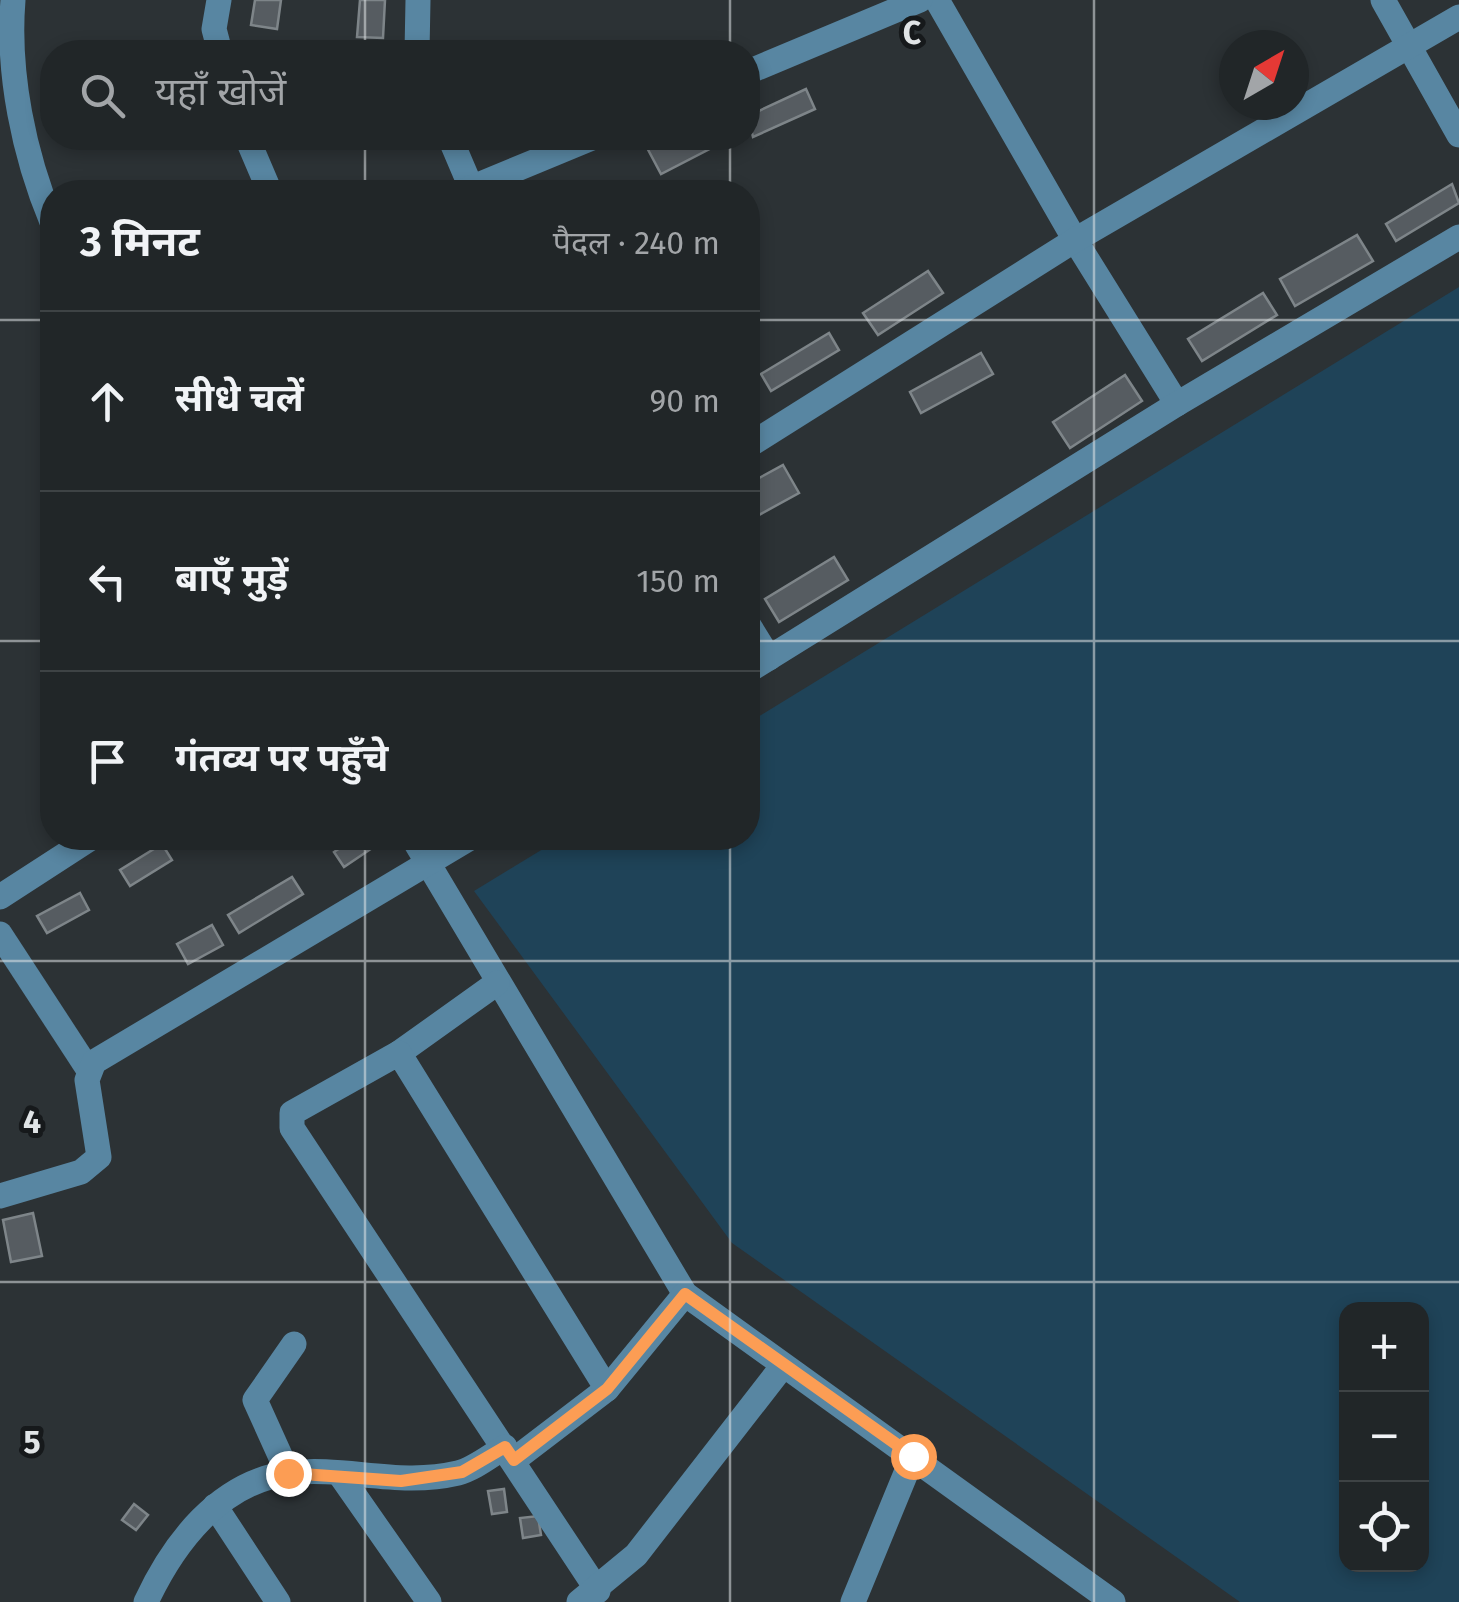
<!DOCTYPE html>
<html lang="hi">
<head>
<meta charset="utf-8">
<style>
  :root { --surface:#212628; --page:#2d3234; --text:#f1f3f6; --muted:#a2a5a8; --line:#3e4345 }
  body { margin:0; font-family:"Fira Sans","Noto Sans Devanagari",sans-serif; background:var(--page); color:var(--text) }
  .controls { position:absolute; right:30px; bottom:30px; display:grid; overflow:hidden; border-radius:20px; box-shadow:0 5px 15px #0003 }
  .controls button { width:90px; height:90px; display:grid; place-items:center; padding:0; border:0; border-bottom:2px solid var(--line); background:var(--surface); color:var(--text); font:50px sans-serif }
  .compass { position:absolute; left:1219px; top:30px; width:90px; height:90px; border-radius:50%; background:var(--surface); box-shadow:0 5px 15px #0003; rotate:39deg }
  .stop { position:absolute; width:30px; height:30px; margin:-22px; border:8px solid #fc9d54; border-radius:50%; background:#fff }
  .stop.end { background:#fc9d54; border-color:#fff; box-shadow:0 2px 10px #0008 }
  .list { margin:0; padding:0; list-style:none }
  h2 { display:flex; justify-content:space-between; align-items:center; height:130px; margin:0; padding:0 40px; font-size:42px }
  h2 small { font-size:32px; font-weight:400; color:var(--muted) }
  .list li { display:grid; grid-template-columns:65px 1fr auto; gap:30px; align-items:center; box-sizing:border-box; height:180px; padding:0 40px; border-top:2px solid var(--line) }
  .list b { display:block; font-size:38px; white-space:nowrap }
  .list em { font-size:32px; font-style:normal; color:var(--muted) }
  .icon { flex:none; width:55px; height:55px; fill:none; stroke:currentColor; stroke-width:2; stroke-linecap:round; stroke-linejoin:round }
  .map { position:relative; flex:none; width:1459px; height:1602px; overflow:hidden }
  .search { position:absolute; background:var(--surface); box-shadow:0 5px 15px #0003; left:40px; top:40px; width:720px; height:110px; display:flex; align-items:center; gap:25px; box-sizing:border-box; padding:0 35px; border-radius:40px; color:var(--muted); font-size:38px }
  .panel { position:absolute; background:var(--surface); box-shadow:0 5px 15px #0003; left:40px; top:180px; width:720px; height:670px; border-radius:40px }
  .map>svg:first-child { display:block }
</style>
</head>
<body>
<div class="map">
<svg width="1459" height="1602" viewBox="0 0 1459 1602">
  <rect width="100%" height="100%" fill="#2c3235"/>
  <!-- green -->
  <path fill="#1f4358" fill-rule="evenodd" d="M1459,287V1602H1240L732,1243L474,891L561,838H748V723ZM1346,1310H1422V1564H1346Z"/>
  <!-- building -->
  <g fill="#565c61" stroke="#7e8589" stroke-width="2.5">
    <polygon points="255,0 281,0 277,29 251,25"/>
    <polygon points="360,0 385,0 383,38 357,37"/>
    <polygon points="806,89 815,109 753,137 748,116"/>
    <polygon points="652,138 723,138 725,141 661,174 644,142"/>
    <polygon points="1452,184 1459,203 1396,241 1386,224"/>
    <polygon points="1357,235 1373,261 1295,306 1280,279"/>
    <polygon points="928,271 943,293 878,335 863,313"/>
    <polygon points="1263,293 1277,315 1202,361 1188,339"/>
    <polygon points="829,333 839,350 771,391 761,374"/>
    <polygon points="981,353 993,374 921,413 910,392"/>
    <polygon points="1125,375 1142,401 1070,448 1053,422"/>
    <polygon points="783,465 799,493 748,521 748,484"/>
    <polygon points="834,557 848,580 779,622 765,599"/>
    <polygon points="355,838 384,840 344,867 334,852"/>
    <polygon points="162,844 172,860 130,886 120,870"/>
    <polygon points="292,877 303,894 239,933 228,915"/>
    <polygon points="80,893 89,910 47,933 37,916"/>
    <polygon points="212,925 223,945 188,964 177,944"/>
    <polygon points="33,1213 42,1256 11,1262 3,1220"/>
    <polygon points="504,1489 507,1512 492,1514 488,1491"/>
    <polygon points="134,1504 148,1515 136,1530 122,1520"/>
    <polygon points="538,1516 541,1535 523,1538 520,1518"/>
  </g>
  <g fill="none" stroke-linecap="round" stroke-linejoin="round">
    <!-- minor -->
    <g stroke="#5886a2" stroke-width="25">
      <path d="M13,0C7,73 24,155 52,222"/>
      <polyline points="219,0 214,29 220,52"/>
      <polyline points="937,0 1075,240 1177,404"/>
      <polyline points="1383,0 1459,135"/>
      <polyline points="417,52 418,0"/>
      <polyline points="748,72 920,0"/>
      <polyline points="247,138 270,192"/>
      <polyline points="450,138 473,192"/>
      <polyline points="461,192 592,138"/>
      <polyline points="748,446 1075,240 1459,17"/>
      <polyline points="748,624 769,658"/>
      <polyline points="748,671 1177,404 1459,237"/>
      <polyline points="413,838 685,1294 1113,1602"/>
      <polyline points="0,897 91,838"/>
      <polyline points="0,934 88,1069"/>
      <polyline points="399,1053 497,983"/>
      <polyline points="0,1196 81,1172 99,1157 87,1080 94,1062 470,838"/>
      <polyline points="514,1460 607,1389 685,1294"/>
      <polyline points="288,1473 255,1400 294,1344"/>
      <polyline points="341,1476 429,1602"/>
      <polyline points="215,1506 278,1602"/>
      <polyline points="598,1591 292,1128 292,1113 399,1053 607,1389"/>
      <path d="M146,1602C173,1544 219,1482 289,1473C345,1466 398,1487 458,1473C474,1469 490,1456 505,1447"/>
      <polyline points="579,1602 636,1555 782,1367"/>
      <polyline points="853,1602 913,1456"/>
    </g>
  </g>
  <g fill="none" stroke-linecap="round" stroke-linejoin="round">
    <!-- route -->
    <polyline stroke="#fc9d54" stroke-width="12" points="288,1473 401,1481 462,1472 505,1447 514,1460 607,1389 685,1294 913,1456"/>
  </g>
  <!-- grid -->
  <path fill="none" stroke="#e0e4e6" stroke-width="2.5" stroke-opacity="0.55" d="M365,0V52M730,0V52M1094,0V1602M365,138V192M730,138V192M0,320H52M748,320H1459M0,641H52M748,641H1459M365,838V1602M730,838V1602M0,961H1459M0,1282H1459"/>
  <g font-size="32" text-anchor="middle" font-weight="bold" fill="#e0e4e6" stroke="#16191b" stroke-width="10" stroke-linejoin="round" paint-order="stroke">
    <text x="912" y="44">C</text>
    <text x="32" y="1133">4</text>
    <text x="32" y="1453">5</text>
  </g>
</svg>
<div class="controls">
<button>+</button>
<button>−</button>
<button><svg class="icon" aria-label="locate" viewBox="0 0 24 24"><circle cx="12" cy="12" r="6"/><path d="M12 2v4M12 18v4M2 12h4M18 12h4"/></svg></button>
</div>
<svg class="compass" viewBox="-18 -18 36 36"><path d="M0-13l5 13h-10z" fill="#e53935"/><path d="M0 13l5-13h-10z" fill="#a2a5a8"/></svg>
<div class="stop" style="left:913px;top:1456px"></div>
<div class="stop end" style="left:288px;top:1473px"></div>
<div class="search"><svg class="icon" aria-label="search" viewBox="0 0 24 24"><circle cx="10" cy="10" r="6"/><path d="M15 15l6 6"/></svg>यहाँ खोजें</div>
<section class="panel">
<h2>3 मिनट<small>पैदल · 240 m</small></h2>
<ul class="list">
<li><svg class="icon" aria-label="ahead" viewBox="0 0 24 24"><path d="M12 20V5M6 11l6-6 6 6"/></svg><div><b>सीधे चलें</b></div><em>90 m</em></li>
<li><svg class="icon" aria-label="left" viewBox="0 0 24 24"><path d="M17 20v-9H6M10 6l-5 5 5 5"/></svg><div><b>बाएँ मुड़ें</b></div><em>150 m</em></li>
<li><svg class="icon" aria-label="arrive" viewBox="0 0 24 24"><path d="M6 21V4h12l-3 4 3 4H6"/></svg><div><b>गंतव्य पर पहुँचे</b></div></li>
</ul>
</section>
</div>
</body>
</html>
